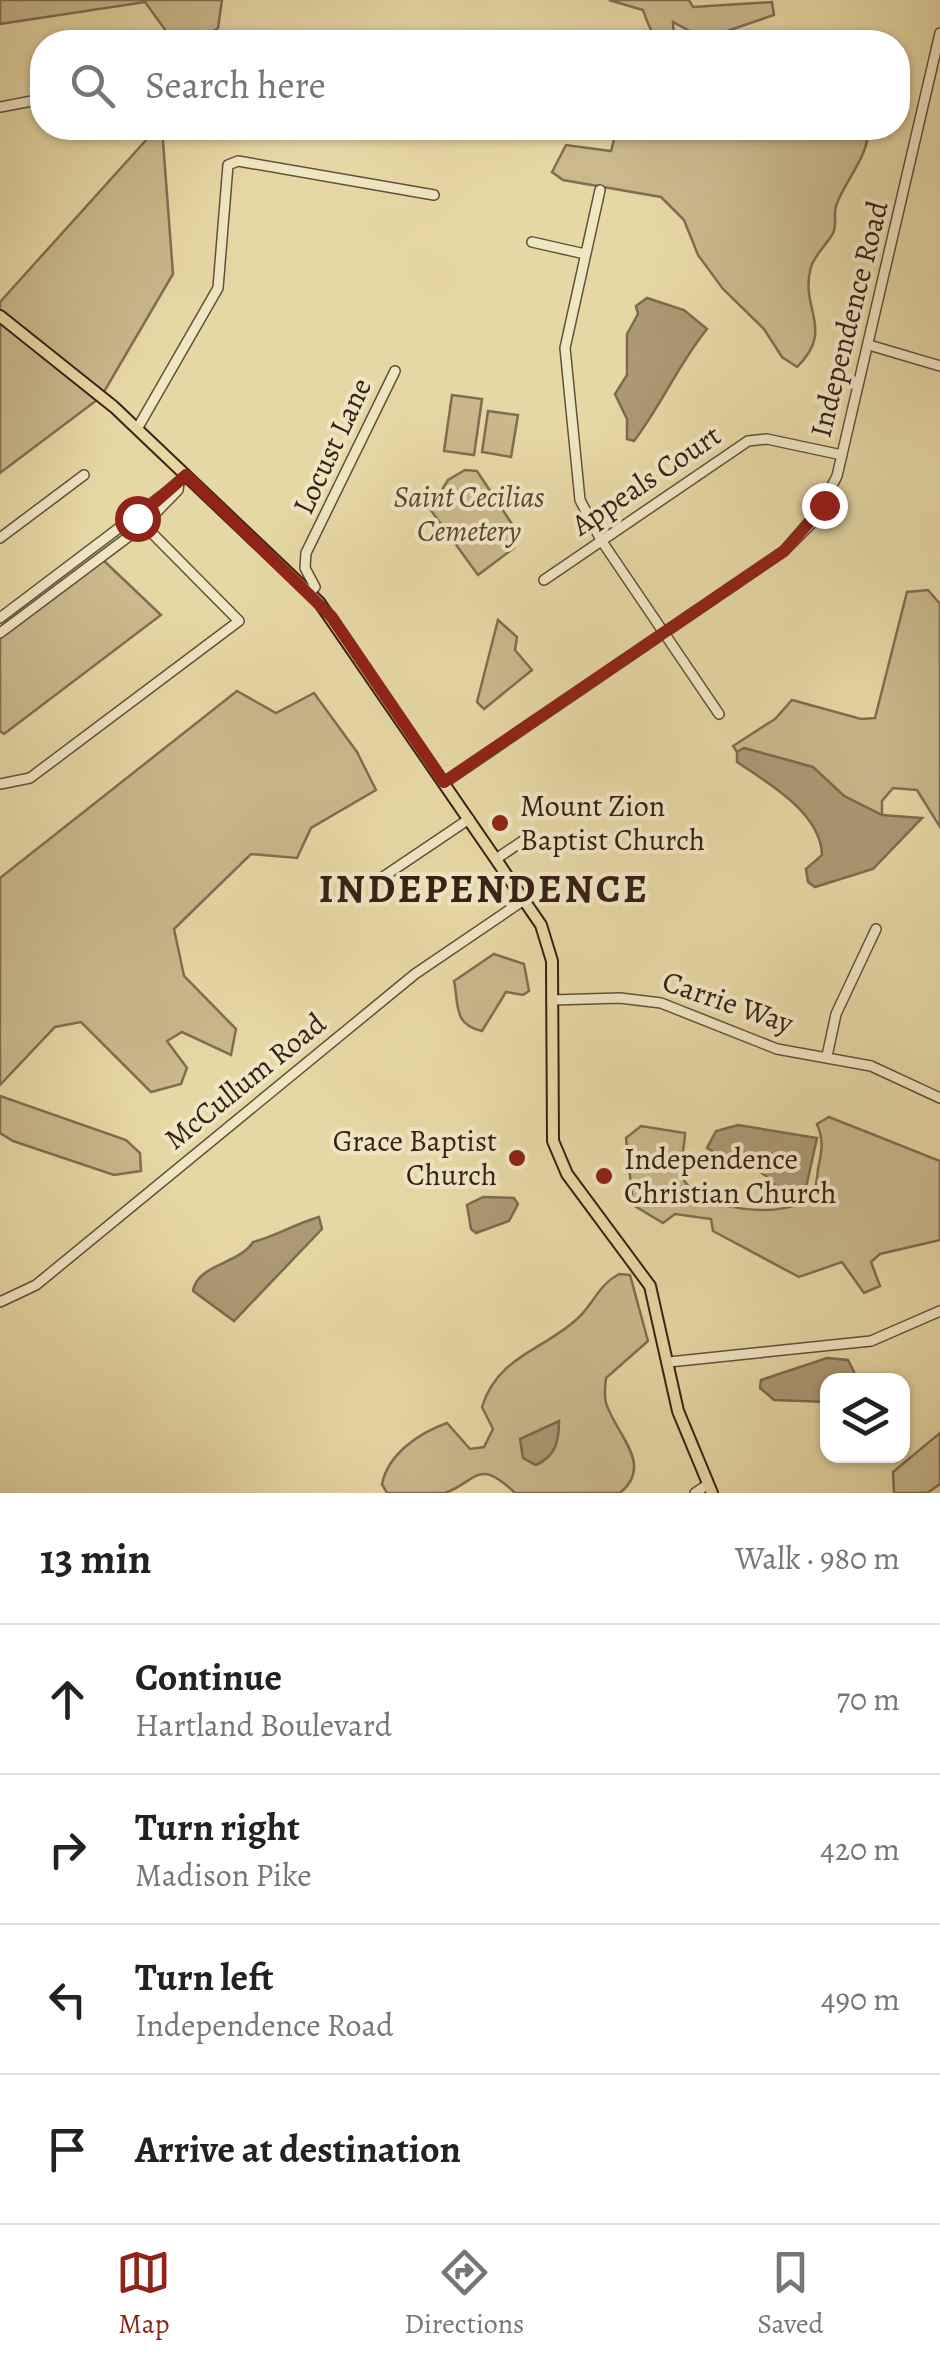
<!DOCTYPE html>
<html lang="en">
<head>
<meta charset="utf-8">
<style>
  :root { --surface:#fff; --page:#f2f2f2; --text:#222; --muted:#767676; --line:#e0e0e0; --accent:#8f2418 }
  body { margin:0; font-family:Alegreya,serif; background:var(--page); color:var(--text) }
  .controls { position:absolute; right:30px; bottom:30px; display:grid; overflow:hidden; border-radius:20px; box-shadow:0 2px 8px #0004 }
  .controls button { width:90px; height:90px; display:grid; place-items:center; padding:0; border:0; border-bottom:2px solid var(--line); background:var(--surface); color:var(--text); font:50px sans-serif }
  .stop { position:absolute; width:30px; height:30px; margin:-22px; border:8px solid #8f2418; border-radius:50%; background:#fff }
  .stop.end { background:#8f2418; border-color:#fff; box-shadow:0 2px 10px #0008 }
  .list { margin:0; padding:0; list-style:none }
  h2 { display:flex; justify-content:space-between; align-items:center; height:130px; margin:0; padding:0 40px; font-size:42px }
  h2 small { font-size:32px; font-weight:400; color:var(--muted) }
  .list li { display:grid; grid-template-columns:65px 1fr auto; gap:30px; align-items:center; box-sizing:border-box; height:150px; padding:0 40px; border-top:2px solid var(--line) }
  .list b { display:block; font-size:38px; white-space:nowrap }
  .list p { margin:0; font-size:32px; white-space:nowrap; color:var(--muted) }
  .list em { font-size:32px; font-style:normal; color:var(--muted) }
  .icon { flex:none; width:55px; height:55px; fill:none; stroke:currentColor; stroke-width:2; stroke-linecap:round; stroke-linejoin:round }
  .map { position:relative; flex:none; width:940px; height:1493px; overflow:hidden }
  .search { position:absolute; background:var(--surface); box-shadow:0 2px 8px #0004; left:30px; right:30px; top:30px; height:110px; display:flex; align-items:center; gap:25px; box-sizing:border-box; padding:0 35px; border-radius:40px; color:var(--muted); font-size:38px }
  .sheet { height:730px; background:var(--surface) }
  nav { display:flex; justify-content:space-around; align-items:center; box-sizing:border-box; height:140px; border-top:2px solid var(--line); background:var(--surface); font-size:28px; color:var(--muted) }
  nav a { display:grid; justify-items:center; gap:5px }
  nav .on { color:var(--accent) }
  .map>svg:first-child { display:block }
</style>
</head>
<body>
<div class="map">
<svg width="940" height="1493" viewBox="0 0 940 1493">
  <rect width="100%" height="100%" fill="#e6d8a5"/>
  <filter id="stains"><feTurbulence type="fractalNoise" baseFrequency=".002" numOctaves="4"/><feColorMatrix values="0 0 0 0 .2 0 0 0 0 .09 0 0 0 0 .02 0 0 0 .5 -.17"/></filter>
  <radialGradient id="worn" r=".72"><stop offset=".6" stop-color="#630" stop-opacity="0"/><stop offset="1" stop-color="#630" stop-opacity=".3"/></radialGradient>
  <!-- green -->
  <g fill="#c9b98d" stroke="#816d52" stroke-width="2.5">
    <polygon points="0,0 222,0 218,28 196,42 174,42 145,2 0,24"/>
    <path d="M609,0H689L693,7L772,2L774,15L704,39L673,22L674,42C653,43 649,27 643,10Z"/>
    <polygon points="157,128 162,128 173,274 101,397 0,473 0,302"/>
    <path d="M617,128H868C870,155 845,180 836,206C833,215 838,227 832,235C825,246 815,255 811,267C799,309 836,329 797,367L782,357L764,329L723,289L698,255L684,220L661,197L563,180L552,172L566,145L611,151Z"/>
    <polygon points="452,395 482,399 474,455 444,451"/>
    <polygon points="488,411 518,415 511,457 482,452"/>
    <polygon points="465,470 477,471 518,533 514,548 478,575 430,509 448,480"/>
    <polygon points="101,558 161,615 4,734 0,731 0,633"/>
    <polygon points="928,590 940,604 940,827 917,790 893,788 882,801 882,815 844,796 813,767 744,748 737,752 733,746 775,719 792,700 861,719 875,718 907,592"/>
    <polygon points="498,620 517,637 515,650 532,670 484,709 477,702"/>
    <polygon points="237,691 276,713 314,693 357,752 376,790 311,828 297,858 251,854 174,929 184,976 236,1029 231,1055 182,1032 167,1041 187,1068 181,1084 151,1092 81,1022 55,1027 0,1085 0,878"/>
    <path d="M494,954L524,964L529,991L523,995L506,992L482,1031C453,1024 459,1006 454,981Z"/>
    <polygon points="0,1096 126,1140 140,1153 141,1171 114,1175 13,1141 0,1133"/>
    <path d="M829,1117L940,1161V1240L880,1254L871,1262L880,1286L864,1293L842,1262L799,1277L713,1231L711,1219L675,1214L663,1223L633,1205L626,1138L641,1126L685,1133C685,1145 680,1162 681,1172C688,1211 794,1224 813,1192C817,1187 817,1176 818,1169C822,1151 824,1141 817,1124Z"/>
    <path d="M619,1274L630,1275L648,1341L606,1378C605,1386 604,1396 606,1403C615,1433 655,1465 620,1493H515C477,1457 478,1481 445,1493C430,1493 403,1493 387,1493L382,1484C388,1454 419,1433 447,1423L470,1449L484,1447L493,1429L482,1407C498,1356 542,1351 577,1319C594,1304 598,1285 619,1274Z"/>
    <polygon points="940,1433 940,1484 927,1493 894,1493 893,1472"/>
  </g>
  <!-- water -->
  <g fill="#ab9a75" stroke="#7d6a4f" stroke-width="2.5">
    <path d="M647,298L684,310L707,329C678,365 662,404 634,441L627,439V419L615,394L627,375V334L638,314L636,306Z"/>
    <path d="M744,748L813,767L844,796L882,815L922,818L873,869L815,887L808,882L806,869L822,855C821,813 768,783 737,762V752Z"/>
    <path d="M738,1125L817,1138L805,1192L798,1197L781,1195C766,1163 733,1165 707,1148L716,1131Z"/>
    <polygon points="483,1197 514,1198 518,1204 509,1221 476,1233 471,1229 467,1205"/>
    <path d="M319,1217L322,1229L234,1321L193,1291C197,1264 240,1264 253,1242C277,1236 294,1224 319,1217Z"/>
    <polygon points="827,1358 848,1360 858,1380 828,1380 827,1402 774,1400 760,1388 761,1380"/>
    <path d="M559,1421C559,1441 556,1456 536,1465L523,1458L520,1439Z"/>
  </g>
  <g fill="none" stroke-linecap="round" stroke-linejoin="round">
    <!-- minor casing -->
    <g stroke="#644f3a" stroke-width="12">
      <g id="minor">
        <polyline points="0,107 42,99"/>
        <polyline points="600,190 565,348 580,500 601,540 719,714"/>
        <polyline points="532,242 585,254"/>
        <polyline points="869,345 940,366"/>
        <polyline points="137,429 218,288 228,165 238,161 434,195"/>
        <polyline points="0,538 84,475"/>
        <polyline points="544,580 748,441 767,439 842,455"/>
        <polyline points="309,593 315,587 305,568 306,553 395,371"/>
        <polyline points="0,618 181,481"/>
        <polyline points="0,633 144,525 178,490 179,482"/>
        <polyline points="444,783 784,551 814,521 837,476 940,33"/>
        <polyline points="0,784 30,778 239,621 137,518"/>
        <polyline points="496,859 530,836"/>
        <polyline points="380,879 469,819"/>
        <polyline points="552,1000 620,998 661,1003 777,1049 871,1066 940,1098"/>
        <polyline points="827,1056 836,1014 876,929"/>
        <polyline points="0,1302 36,1285 415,974 524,900"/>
        <polyline points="669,1362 871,1341 940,1311"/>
        <polyline points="695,1493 707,1485"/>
      </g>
    </g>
    <!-- major casing -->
    <g stroke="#392117" stroke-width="14">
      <polyline id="major" points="0,316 114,407 319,602 541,925 552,961 553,1141 567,1174 650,1286 678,1411 712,1493"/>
    </g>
    <!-- minor -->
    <use href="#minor" stroke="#efe6c4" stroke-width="9"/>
    <!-- major -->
    <use href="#major" stroke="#e6d8a5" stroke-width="10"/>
  </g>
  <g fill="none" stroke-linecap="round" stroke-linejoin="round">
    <!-- route -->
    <polyline stroke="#8f2418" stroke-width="12" points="137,518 186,475 331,616 444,782 784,551 824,505"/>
  </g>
  <!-- markers -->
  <g fill="#8f2418" stroke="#efe6c4" stroke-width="4">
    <circle cx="500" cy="823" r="10"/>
    <circle cx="517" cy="1158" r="10"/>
    <circle cx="604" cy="1176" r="10"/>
  </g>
  <g text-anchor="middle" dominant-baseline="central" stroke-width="8" stroke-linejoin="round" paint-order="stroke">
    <!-- street labels -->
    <g font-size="30" fill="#392117" stroke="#efe6c4">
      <text transform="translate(849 319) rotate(-76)">Independence Road</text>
      <text transform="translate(332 446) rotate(-65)">Locust Lane</text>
      <text transform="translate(646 480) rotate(-34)">Appeals Court</text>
      <text transform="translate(728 1002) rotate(19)">Carrie Way</text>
      <text transform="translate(245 1081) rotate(-39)">McCullum Road</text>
    </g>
    <!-- park labels -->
    <g font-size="30" font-style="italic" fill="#5d4734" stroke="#efe6c4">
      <text x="469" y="497">Saint Cecilias<tspan x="469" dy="34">Cemetery</tspan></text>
    </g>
    <!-- poi labels -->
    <g font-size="30" fill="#392117" stroke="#efe6c4" text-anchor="start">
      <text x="520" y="806">Mount Zion<tspan x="520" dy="34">Baptist Church</tspan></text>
      <text x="497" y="1141" text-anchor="end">Grace Baptist<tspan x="497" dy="34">Church</tspan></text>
      <text x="624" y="1159">Independence<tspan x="624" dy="34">Christian Church</tspan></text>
    </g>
    <!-- district labels -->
    <g font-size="40" font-weight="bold" letter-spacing="2.5" fill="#392117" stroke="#efe6c4">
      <text x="484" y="888">INDEPENDENCE</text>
    </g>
  </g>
  <rect width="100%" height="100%" filter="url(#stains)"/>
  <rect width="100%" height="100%" fill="url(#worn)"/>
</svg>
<div class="controls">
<button><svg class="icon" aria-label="layers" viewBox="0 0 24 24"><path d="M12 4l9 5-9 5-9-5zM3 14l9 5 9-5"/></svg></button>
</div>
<div class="stop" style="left:137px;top:518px"></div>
<div class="stop end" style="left:824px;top:505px"></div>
<div class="search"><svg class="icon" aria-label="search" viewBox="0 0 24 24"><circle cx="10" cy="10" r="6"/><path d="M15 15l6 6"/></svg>Search here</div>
</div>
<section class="sheet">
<h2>13 min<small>Walk · 980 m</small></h2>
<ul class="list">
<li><svg class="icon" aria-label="ahead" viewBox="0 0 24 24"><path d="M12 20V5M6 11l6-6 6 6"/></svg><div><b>Continue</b><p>Hartland Boulevard</p></div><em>70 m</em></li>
<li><svg class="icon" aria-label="right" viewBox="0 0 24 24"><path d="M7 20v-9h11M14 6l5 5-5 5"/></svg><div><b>Turn right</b><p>Madison Pike</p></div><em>420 m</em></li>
<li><svg class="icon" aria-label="left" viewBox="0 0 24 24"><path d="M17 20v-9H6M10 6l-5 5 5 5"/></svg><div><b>Turn left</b><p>Independence Road</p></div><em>490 m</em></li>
<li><svg class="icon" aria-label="arrive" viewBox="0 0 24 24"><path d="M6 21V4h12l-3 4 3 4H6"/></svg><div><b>Arrive at destination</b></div></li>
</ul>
</section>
<nav>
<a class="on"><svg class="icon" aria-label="map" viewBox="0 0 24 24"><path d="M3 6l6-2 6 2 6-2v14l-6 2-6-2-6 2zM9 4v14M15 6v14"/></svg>Map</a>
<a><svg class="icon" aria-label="directions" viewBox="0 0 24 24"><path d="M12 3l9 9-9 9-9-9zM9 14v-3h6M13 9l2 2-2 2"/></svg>Directions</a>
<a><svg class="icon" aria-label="saved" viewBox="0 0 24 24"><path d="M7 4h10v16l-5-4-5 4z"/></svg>Saved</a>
</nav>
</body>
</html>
